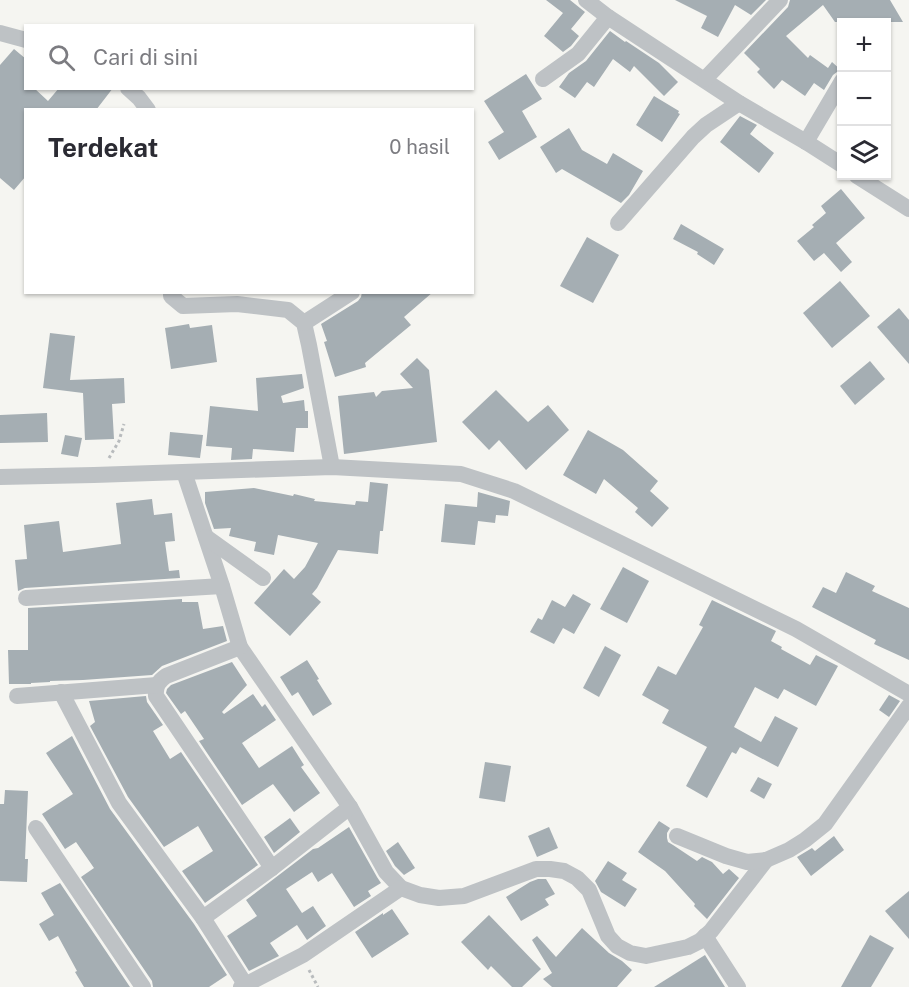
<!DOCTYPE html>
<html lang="id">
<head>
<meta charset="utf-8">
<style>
  :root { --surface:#fff; --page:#f2f2f3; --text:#2b2b33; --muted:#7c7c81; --line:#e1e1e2 }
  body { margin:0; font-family:"Public Sans",sans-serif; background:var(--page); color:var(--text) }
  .controls { position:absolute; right:18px; top:18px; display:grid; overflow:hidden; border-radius:0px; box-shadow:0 2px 4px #0004 }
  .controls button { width:54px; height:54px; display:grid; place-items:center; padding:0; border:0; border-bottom:2px solid var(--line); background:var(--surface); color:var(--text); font:30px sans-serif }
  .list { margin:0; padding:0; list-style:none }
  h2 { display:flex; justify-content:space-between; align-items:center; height:78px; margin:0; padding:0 24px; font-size:26px }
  h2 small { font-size:20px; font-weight:400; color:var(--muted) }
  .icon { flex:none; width:33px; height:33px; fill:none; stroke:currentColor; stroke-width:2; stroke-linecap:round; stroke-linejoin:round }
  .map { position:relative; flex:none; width:909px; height:987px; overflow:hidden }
  .search { position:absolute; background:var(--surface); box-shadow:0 2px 4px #0004; left:24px; top:24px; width:450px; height:66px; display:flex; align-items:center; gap:15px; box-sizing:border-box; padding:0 21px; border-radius:0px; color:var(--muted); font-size:22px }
  .panel { position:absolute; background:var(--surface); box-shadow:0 2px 4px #0004; left:24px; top:108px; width:450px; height:186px; border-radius:0px }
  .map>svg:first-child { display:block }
</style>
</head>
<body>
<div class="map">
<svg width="909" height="987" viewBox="0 0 909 987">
  <rect width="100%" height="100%" fill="#f5f5f1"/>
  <!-- building -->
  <g fill="#a5aeb3">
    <polygon points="546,0 570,0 585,12 571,29 579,36 571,46 563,52 544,36 563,13"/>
    <polygon points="675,0 766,0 751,15 735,5 718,37 701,28 707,16"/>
    <polygon points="790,0 890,0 903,22 835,22 823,5 786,36 808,58 810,55 828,68 832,62 842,71 837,72 833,75 824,90 814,83 805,96 782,80 774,89 757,72 760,69 744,53 788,7"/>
    <polygon points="610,31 625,42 626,41 659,63 678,82 664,96 634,66 630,72 613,59 594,87 587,82 575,98 559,87 569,73 586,61"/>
    <polygon points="14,49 26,59 26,88 34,88 48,101 59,88 113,88 96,110 26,110 26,176 14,190 0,178 0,65"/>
    <polygon points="526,74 542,99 522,111 537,137 499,160 488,142 504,132 484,101"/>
    <polygon points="654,96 679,111 678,113 680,114 662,142 636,125"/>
    <polygon points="740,116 757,125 750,134 774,153 759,173 720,142"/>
    <polygon points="569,128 582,150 607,164 613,153 643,171 629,195 621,203 562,169 556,173 540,147"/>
    <polygon points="841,189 865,218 836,243 852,262 841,272 824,253 814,261 797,241 814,227 812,225 826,213 821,206"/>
    <polygon points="681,224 724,249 714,265 697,254 698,252 673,239"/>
    <polygon points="587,237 619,255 593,303 560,286"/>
    <polygon points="840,281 870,316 832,348 803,313"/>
    <polygon points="362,292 433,292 404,317 411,325 365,363 366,367 335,377 324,342 327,341 321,324 358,301 361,297"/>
    <polygon points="899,308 909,320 909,364 877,327"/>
    <polygon points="189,324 190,328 212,325 217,362 171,369 165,328"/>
    <polygon points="50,333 75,336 70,380 124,378 125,403 112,404 114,439 85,440 83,393 43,388"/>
    <polygon points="417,358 429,370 437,442 344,454 338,396 374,392 376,397 382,391 413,388 400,374"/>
    <polygon points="870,361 885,379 855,405 840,386"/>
    <polygon points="302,374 304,388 281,396 283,403 304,400 305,411 308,411 308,428 296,428 294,452 253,449 252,459 231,460 232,448 206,446 210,406 258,411 256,378"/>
    <polygon points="496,390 528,422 548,405 569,430 526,470 499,440 489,450 462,422"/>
    <polygon points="47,413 48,442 0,443 0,415"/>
    <polygon points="588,430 623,450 658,481 650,491 669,508 652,527 635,512 638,508 604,479 596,494 563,475"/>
    <polygon points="170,432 203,435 200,458 168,455"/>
    <polygon points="65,435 82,438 78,457 61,454"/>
    <polygon points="370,482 388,484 383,531 380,531 378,554 338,550 317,588 312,594 321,602 290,636 254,603 284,569 294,579 305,567 318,543 278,535 274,555 254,551 256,542 229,536 231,528 214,529 205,503 205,492 254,488 293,496 294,494 315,499 314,501 355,505 356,501 368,502"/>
    <polygon points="478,492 510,501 508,516 496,515 495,523 478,521 475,545 441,542 445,504 477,507"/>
    <polygon points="152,499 154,515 172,513 175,541 165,542 169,571 179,570 180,578 25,588 18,591 15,560 27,559 24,525 59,521 63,552 121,544 116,503"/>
    <polygon points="623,567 649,581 627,623 600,609"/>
    <polygon points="846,572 875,586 872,591 909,608 909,660 874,644 876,640 812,607 823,587 836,593"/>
    <polygon points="573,594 591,604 574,634 563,628 554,644 530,632 538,618 542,620 552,600 565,607"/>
    <polygon points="182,599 182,602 198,602 203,629 223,626 227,641 162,666 152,675 83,680 50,681 50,682 31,683 31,684 9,684 8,650 28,650 28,608"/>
    <polygon points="712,600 776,631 771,641 782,647 781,649 810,665 816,655 838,666 816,706 784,689 778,699 755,687 734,727 761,742 775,716 798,728 778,767 740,747 736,754 732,752 707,798 686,786 707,747 662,723 669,710 642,695 658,666 676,675 703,627 699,625"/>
    <polygon points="605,646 621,655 599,697 583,688"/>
    <polygon points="307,660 319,679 317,680 332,704 313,716 298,692 292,696 280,677"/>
    <polygon points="232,662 247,685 222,712 224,714 253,694 262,707 265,704 276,720 242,743 259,768 292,746 304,765 301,767 320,793 294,812 273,784 242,805 199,741 204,739 185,711 181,714 166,693 167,689 171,685"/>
    <polygon points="889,695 900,701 889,717 879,710"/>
    <polygon points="146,696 147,702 163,725 153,731 170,759 181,752 258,865 205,903 182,871 213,851 198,826 164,847 128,797 90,726 95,722 89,701"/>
    <polygon points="72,736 110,809 194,924 227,975 209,987 153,987 152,981 81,877 94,868 76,842 65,849 42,814 73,794 46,753"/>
    <polygon points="485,762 511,766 505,802 479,798"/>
    <polygon points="758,777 772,784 764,799 750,791"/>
    <polygon points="5,790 28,791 25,859 28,859 27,882 0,881 0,804 4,804"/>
    <polygon points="290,818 300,832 274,853 264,837"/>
    <polygon points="659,821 670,828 667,833 667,838 668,842 673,845 697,861 702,857 712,862 723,874 729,869 739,878 707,919 694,906 695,904 665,871 638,852"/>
    <polygon points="349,827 377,877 381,883 368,891 371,896 354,907 332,873 318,882 312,872 286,889 302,913 313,906 326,926 307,940 297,925 270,943 279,956 249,971 227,936 257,916 246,900 313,849 318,848"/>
    <polygon points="549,827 558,848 537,857 528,836"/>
    <polygon points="834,836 844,850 811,876 797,857 812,848 815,851"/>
    <polygon points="398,842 415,868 404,875 395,866 386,851"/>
    <polygon points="608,861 627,873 622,880 637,889 625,907 601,892 595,881"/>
    <polygon points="538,879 546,879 555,894 545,899 549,905 521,921 506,897 530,882"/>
    <polygon points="60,883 130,987 84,987 75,972 77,971 58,936 49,941 39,924 54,915 41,893"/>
    <polygon points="909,891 909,939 885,911"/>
    <polygon points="392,909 409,934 372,958 355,932 383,913 383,915"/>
    <polygon points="489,915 541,969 522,987 512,987 491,966 488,970 461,942"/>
    <polygon points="582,928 609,953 622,961 632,970 617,987 552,987 543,979 552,973 532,940 537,936 556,957"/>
    <polygon points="870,935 894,948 871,987 841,987"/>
    <polygon points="705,955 725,987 654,987"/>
  </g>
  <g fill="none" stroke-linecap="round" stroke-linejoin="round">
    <!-- path -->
    <g stroke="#b8bbbd" stroke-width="3" stroke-dasharray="3 3" stroke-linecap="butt">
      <polyline points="109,458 119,441 124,424"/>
      <polyline points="309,970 318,987"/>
    </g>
    <!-- minor -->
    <g stroke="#bec2c5" stroke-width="16">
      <polyline points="586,0 608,17 739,103 806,142 842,165"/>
      <polyline points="0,33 26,40"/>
      <polyline points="543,79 578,54 608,17"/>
      <polyline points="705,79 780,0"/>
      <polyline points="128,88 139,98 148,110"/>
      <polyline points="806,142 842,81"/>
      <polyline points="857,176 909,209"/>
      <polyline points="618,223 693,137 706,125 739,103"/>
      <polyline points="171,292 171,296 183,306 237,304 288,310 304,323 309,345 332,467"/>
      <polyline points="304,323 352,292"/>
      <polyline points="184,472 222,586 240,647 350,807 386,872 401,888 420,895 439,898 464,896 536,869 550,869 564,871 577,878 589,890 608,936 617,946 630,953 646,956 688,947 700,941 711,931 766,860"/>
      <polyline points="0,477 94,475 332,467 461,474 514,491 796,629 909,694"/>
      <polyline points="206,537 263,578"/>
      <polyline points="26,598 222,586"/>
      <path d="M240,647L166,676C159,681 155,686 156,696L272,868"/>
      <polyline points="61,692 119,803 203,918 245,984"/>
      <polyline points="17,696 157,685"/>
      <polyline points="36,828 143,987"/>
      <polyline points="677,836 726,856 747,862 766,860 789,850 805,840 825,824 909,706"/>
      <polyline points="203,918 272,868 350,807"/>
      <polyline points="705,936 738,987"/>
      <polyline points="241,987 303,955 401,888"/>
    </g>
  </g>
</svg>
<div class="controls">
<button>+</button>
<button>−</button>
<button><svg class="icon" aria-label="layers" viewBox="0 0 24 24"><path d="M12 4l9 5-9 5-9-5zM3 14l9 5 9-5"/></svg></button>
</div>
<div class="search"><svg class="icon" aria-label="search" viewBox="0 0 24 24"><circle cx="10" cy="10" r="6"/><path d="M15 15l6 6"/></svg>Cari di sini</div>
<section class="panel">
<h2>Terdekat<small>0 hasil</small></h2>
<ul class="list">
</ul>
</section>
</div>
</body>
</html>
